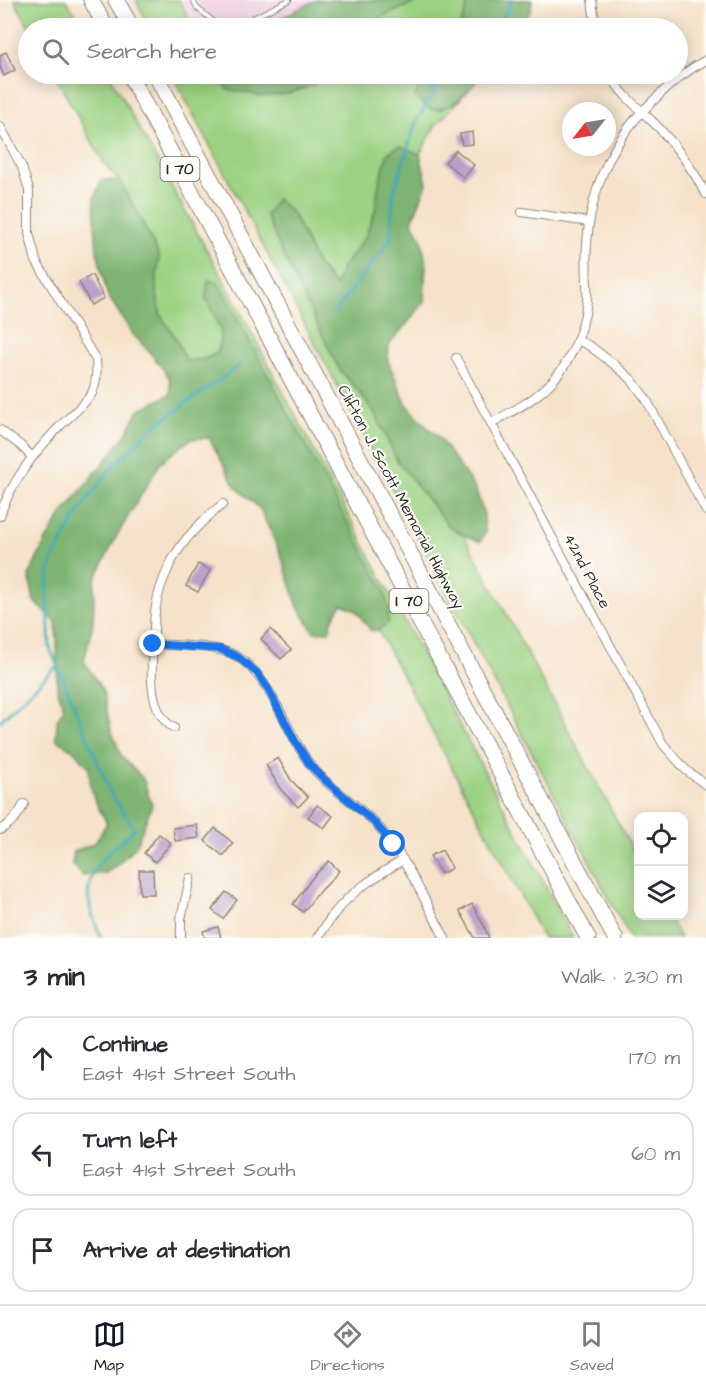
<!DOCTYPE html>
<html lang="en">
<head>
<meta charset="utf-8">
<style>
  :root { --surface:#fff; --page:#f7f7f7; --text:#2b2b33; --muted:#7c7c81; --line:#e1e1e2; --accent:#111827 }
  body { margin:0; font-family:"Architects Daughter",sans-serif; background:var(--page); color:var(--text) }
  .controls { position:absolute; right:18px; bottom:18px; display:grid; overflow:hidden; border-radius:12px; box-shadow:0 3px 15px #0003 }
  .controls button { width:54px; height:54px; display:grid; place-items:center; padding:0; border:0; border-bottom:2px solid var(--line); background:var(--surface); color:var(--text); font:30px sans-serif }
  .compass { position:absolute; left:562px; top:102px; width:54px; height:54px; border-radius:50%; background:var(--surface); box-shadow:0 3px 15px #0003; rotate:239deg }
  .stop { position:absolute; width:18px; height:18px; margin:-14px; border:4px solid #1a73e8; border-radius:50%; background:#fff }
  .stop.end { background:#1a73e8; border-color:#fff; box-shadow:0 2px 6px #0008 }
  .list { margin:0; padding:0; list-style:none }
  h2 { display:flex; justify-content:space-between; align-items:center; height:78px; margin:0; padding:0 24px; font-size:26px }
  h2 small { font-size:20px; font-weight:400; color:var(--muted) }
  .list li { display:grid; grid-template-columns:39px 1fr auto; gap:18px; align-items:center; box-sizing:border-box; height:84px; margin:0 12px 12px; padding:0 12px; border:2px solid var(--line); border-radius:18px }
  .list b { display:block; font-size:22px; white-space:nowrap }
  .list p { margin:0; font-size:20px; white-space:nowrap; color:var(--muted) }
  .list em { font-size:20px; font-style:normal; color:var(--muted) }
  .icon { flex:none; width:33px; height:33px; fill:none; stroke:currentColor; stroke-width:2; stroke-linecap:round; stroke-linejoin:round }
  .map { position:relative; flex:none; width:706px; height:938px; overflow:hidden }
  .search { position:absolute; background:var(--surface); box-shadow:0 3px 15px #0003; left:18px; right:18px; top:18px; height:66px; display:flex; align-items:center; gap:15px; box-sizing:border-box; padding:0 21px; border-radius:33px; color:var(--muted); font-size:22px }
  .sheet { height:366px; background:var(--surface) }
  nav { display:flex; justify-content:space-around; align-items:center; box-sizing:border-box; height:84px; border-top:2px solid var(--line); background:var(--surface); font-size:16px; color:var(--muted) }
  nav a { display:grid; justify-items:center; gap:3px }
  nav .on { color:var(--accent) }
  .map>svg:first-child { display:block }
</style>
</head>
<body>
<div class="map">
<svg width="706" height="938" viewBox="0 0 706 938">
  <rect width="100%" height="100%" fill="#fdfcf7"/>
  <filter id="ink" filterUnits="userSpaceOnUse"><feTurbulence type="fractalNoise" baseFrequency=".0167" numOctaves="2"/><feDisplacementMap in="SourceGraphic" scale="12" xChannelSelector="R" yChannelSelector="G"/><feConvolveMatrix kernelMatrix="1 2 1 2 8 2 1 2 1" color-interpolation-filters="sRGB"/></filter>
  <filter id="wash" filterUnits="userSpaceOnUse"><feTurbulence type="fractalNoise" baseFrequency=".008" numOctaves="4" result="noise"/><feDisplacementMap in="SourceGraphic" scale="24" xChannelSelector="R" yChannelSelector="G"/><feGaussianBlur stdDeviation="1.35" result="paint"/><feColorMatrix in="noise" values="0 0 0 0 0 0 0 0 0 0 0 0 0 0 0 0 0 1.4 0 .05"/><feComposite in="paint" operator="in"/></filter>
  <g filter="url(#wash)">
    <rect width="100%" height="100%" fill="#f6e2ca"/>
    <!-- built -->
    <polygon fill="#f0d0e4" points="179,0 316,0 262,28 194,28"/>
    <!-- green -->
    <g fill="#9cd283" stroke="#647e57" stroke-width="1.5">
      <polygon points="14,0 66,0 84,28 30,28"/>
      <polygon points="136,0 179,0 194,28 150,28"/>
      <polygon points="419,0 468,0 465,15 459,28 374,28 378,18 412,4"/>
      <polygon points="54,74 109,74 223,279 573,938 543,938 378,630 388,623 389,608 206,298 221,331 218,353 205,359 186,361 177,340 160,314 156,287 159,256 142,221 119,180 105,165"/>
      <polygon points="172,74 218,74 227,90 244,92 261,96 287,94 314,85 324,74 424,74 415,97 440,110 461,99 435,126 420,154 399,146 388,153 379,183 375,211 365,238 343,267 335,286 317,264 293,214 266,215 280,248 339,369 361,394 377,417 397,460 450,528 464,535 638,860 638,916 668,916 680,938 630,938"/>
    </g>
    <!-- forest -->
    <g fill="#7db471" stroke="#54704e" stroke-width="1.5">
      <polygon points="316,0 419,0 412,4 378,18 374,28 262,28"/>
      <polygon points="468,0 532,0 531,10 520,28 459,28 465,15"/>
      <polygon points="218,74 324,74 314,85 287,94 261,96 244,92 227,90"/>
      <path d="M424,74H482C469,92 454,109 431,110L415,97Z"/>
      <polygon points="399,146 420,154 427,184 412,221 421,237 426,263 424,303 389,345 388,361 406,403 427,427 438,436 475,488 484,514 485,533 480,542 450,528 397,460 377,417 361,394 339,369 280,248 266,215 277,199 293,214 317,264 335,286 343,267 365,238 375,211 379,183 388,153"/>
      <path d="M101,180H119L142,221L159,256L156,287L160,314L177,340L186,361L205,359L218,353L221,331L206,298L208,280L218,282L384,590L389,608L388,623L378,630L371,631L356,610L342,604L334,616L329,631L314,632L298,607L281,555L260,509L235,486L209,438L191,439L161,462L119,532L95,579L93,624L84,661L103,691L111,730L122,757L143,779L152,805L136,846L117,865L106,873L83,876L72,864L74,851L95,843L107,823C94,801 90,793 89,767L73,750L56,739L57,720L64,708L57,688V642L56,622L34,601L29,575L46,540L63,513L125,436L139,410L171,394L169,377L153,356L131,332L107,294L97,251L95,226L94,199Z"/>
    </g>
    <g fill="none" stroke-linecap="round" stroke-linejoin="round">
      <!-- stream -->
      <g stroke="#3baab9" stroke-width="3">
        <polyline points="316,18 331,20 334,26 345,27 346,28"/>
        <polyline points="497,28 512,0"/>
        <polyline points="402,74 405,79 421,81 435,91"/>
        <polyline points="334,313 391,239 393,194 416,122 446,74"/>
        <polyline points="0,721 57,666"/>
        <path d="M101,938C96,924 86,903 89,888C92,863 118,844 135,829L112,796L50,648L47,587L52,561L77,515L110,469L153,427L240,365"/>
      </g>
    </g>
    <g id="blocks">
      <!-- building -->
      <g fill="#bca0cb">
        <polygon points="6,52 15,70 4,76 0,67 0,55"/>
        <polygon points="472,132 473,144 462,145 460,134"/>
        <polygon points="456,150 474,165 464,178 445,162"/>
        <polygon points="92,275 104,298 91,305 79,282"/>
        <polygon points="198,564 210,570 198,592 186,586"/>
        <polygon points="270,629 291,650 281,659 261,639"/>
        <polygon points="278,758 291,780 308,797 298,807 281,790 266,765"/>
        <polygon points="317,805 333,816 324,828 308,817"/>
        <polygon points="197,825 199,838 175,841 173,828"/>
        <polygon points="215,828 233,843 223,856 205,841"/>
        <polygon points="159,834 171,843 155,862 144,853"/>
        <polygon points="442,850 452,868 441,874 430,856"/>
        <polygon points="329,861 339,871 324,888 323,887 303,912 293,904 313,877"/>
        <polygon points="139,870 153,870 154,894 140,894"/>
        <polygon points="226,892 237,900 223,919 212,910"/>
        <polygon points="472,904 483,924 489,938 475,938 460,911"/>
        <polygon points="218,927 221,938 205,938 203,931"/>
      </g>
    </g>
  </g>
  <g filter="url(#ink)">
    <use href="#blocks" fill-opacity="0" stroke="#90867a" stroke-width="1.5"/>
    <g fill="none" stroke-linecap="round" stroke-linejoin="round">
      <!-- lane casing -->
      <g stroke="#90867a" stroke-width="6">
        <polyline id="lane" points="193,0 197,8 218,25 241,24 289,0"/>
      </g>
      <!-- street casing -->
      <g stroke="#90867a" stroke-width="10">
        <g id="street">
          <polyline points="592,0 596,28"/>
          <path d="M610,74C621,96 643,111 660,129C680,150 693,170 706,194"/>
          <path d="M0,126L22,167L29,190V233L36,261L96,360C97,372 97,382 92,393C87,402 68,418 60,426C35,452 11,481 0,516"/>
          <polyline points="522,212 589,222"/>
          <polyline points="577,340 590,346 616,366 631,379 646,399 706,511"/>
          <polyline points="456,358 663,744 686,770 706,785"/>
          <path d="M491,423C521,407 550,392 568,360C578,342 585,320 587,300C588,281 585,263 587,244C589,207 601,168 622,137C631,123 643,110 655,99C670,84 687,70 706,60"/>
          <polyline points="0,430 20,445 32,457"/>
          <path d="M153,644C177,646 217,644 238,657C271,678 286,731 309,763C326,786 353,801 373,821C404,852 424,900 445,938"/>
          <path d="M174,728C171,726 166,723 164,719C147,699 152,658 154,634C154,625 154,615 156,606C158,594 162,582 167,571C178,544 200,522 223,504"/>
          <path d="M0,830C11,824 19,815 24,804"/>
          <polyline points="181,938 181,919 190,878"/>
          <path d="M317,938C323,930 328,922 333,915C351,891 378,875 403,860"/>
        </g>
      </g>
      <!-- highway casing -->
      <g stroke="#90867a" stroke-width="17">
        <g id="highway">
          <polyline points="91,0 106,28"/>
          <polyline points="116,0 132,28"/>
          <polyline points="129,74 588,938"/>
          <polyline points="155,74 615,938"/>
        </g>
      </g>
      <!-- lane -->
      <use href="#lane" stroke="#fff" stroke-width="4"/>
      <!-- street -->
      <use href="#street" stroke="#fff" stroke-width="8"/>
      <!-- highway -->
      <use href="#highway" stroke="#fff" stroke-width="15"/>
    </g>
  </g>
  <g fill="none" stroke-linecap="round" stroke-linejoin="round" filter="url(#ink)">
    <!-- route -->
    <polyline stroke="#1a73e8" stroke-width="8" points="153,644 220,649 238,657 257,673 268,689 295,741 310,765 326,781 373,821 393,844"/>
  </g>
  <g text-anchor="middle" dominant-baseline="central" stroke-width="4.5" stroke-linejoin="round" paint-order="stroke">
    <!-- shield labels -->
    <g fill="#fdfcf7" stroke="#6a6a68" stroke-width="1.5">
      <rect x="160.5" y="157" width="39" height="24" rx="4.5"/>
      <rect x="389.5" y="589" width="39" height="24" rx="4.5"/>
    </g>
    <g font-size="15" font-weight="bold" fill="#2b2b2b">
      <text x="180" y="169">I 70</text>
      <text x="409" y="601">I 70</text>
    </g>
    <!-- street labels -->
    <g font-size="16" fill="#2b2b2b" stroke="#fdfcf7">
      <text transform="translate(401 497) rotate(62)">Clifton J. Scott Memorial Highway</text>
      <text transform="translate(587 571) rotate(62)">42nd Place</text>
    </g>
  </g>
</svg>
<div class="controls">
<button><svg class="icon" aria-label="locate" viewBox="0 0 24 24"><circle cx="12" cy="12" r="6"/><path d="M12 2v4M12 18v4M2 12h4M18 12h4"/></svg></button>
<button><svg class="icon" aria-label="layers" viewBox="0 0 24 24"><path d="M12 4l9 5-9 5-9-5zM3 14l9 5 9-5"/></svg></button>
</div>
<svg class="compass" viewBox="-18 -18 36 36"><path d="M0-13l5 13h-10z" fill="#e53935"/><path d="M0 13l5-13h-10z" fill="#7c7c81"/></svg>
<div class="stop" style="left:393px;top:844px"></div>
<div class="stop end" style="left:153px;top:644px"></div>
<div class="search"><svg class="icon" aria-label="search" viewBox="0 0 24 24"><circle cx="10" cy="10" r="6"/><path d="M15 15l6 6"/></svg>Search here</div>
</div>
<section class="sheet">
<h2>3 min<small>Walk · 230 m</small></h2>
<ul class="list">
<li><svg class="icon" aria-label="ahead" viewBox="0 0 24 24"><path d="M12 20V5M6 11l6-6 6 6"/></svg><div><b>Continue</b><p>East 41st Street South</p></div><em>170 m</em></li>
<li><svg class="icon" aria-label="left" viewBox="0 0 24 24"><path d="M17 20v-9H6M10 6l-5 5 5 5"/></svg><div><b>Turn left</b><p>East 41st Street South</p></div><em>60 m</em></li>
<li><svg class="icon" aria-label="arrive" viewBox="0 0 24 24"><path d="M6 21V4h12l-3 4 3 4H6"/></svg><div><b>Arrive at destination</b></div></li>
</ul>
</section>
<nav>
<a class="on"><svg class="icon" aria-label="map" viewBox="0 0 24 24"><path d="M3 6l6-2 6 2 6-2v14l-6 2-6-2-6 2zM9 4v14M15 6v14"/></svg>Map</a>
<a><svg class="icon" aria-label="directions" viewBox="0 0 24 24"><path d="M12 3l9 9-9 9-9-9zM9 14v-3h6M13 9l2 2-2 2"/></svg>Directions</a>
<a><svg class="icon" aria-label="saved" viewBox="0 0 24 24"><path d="M7 4h10v16l-5-4-5 4z"/></svg>Saved</a>
</nav>
</body>
</html>
